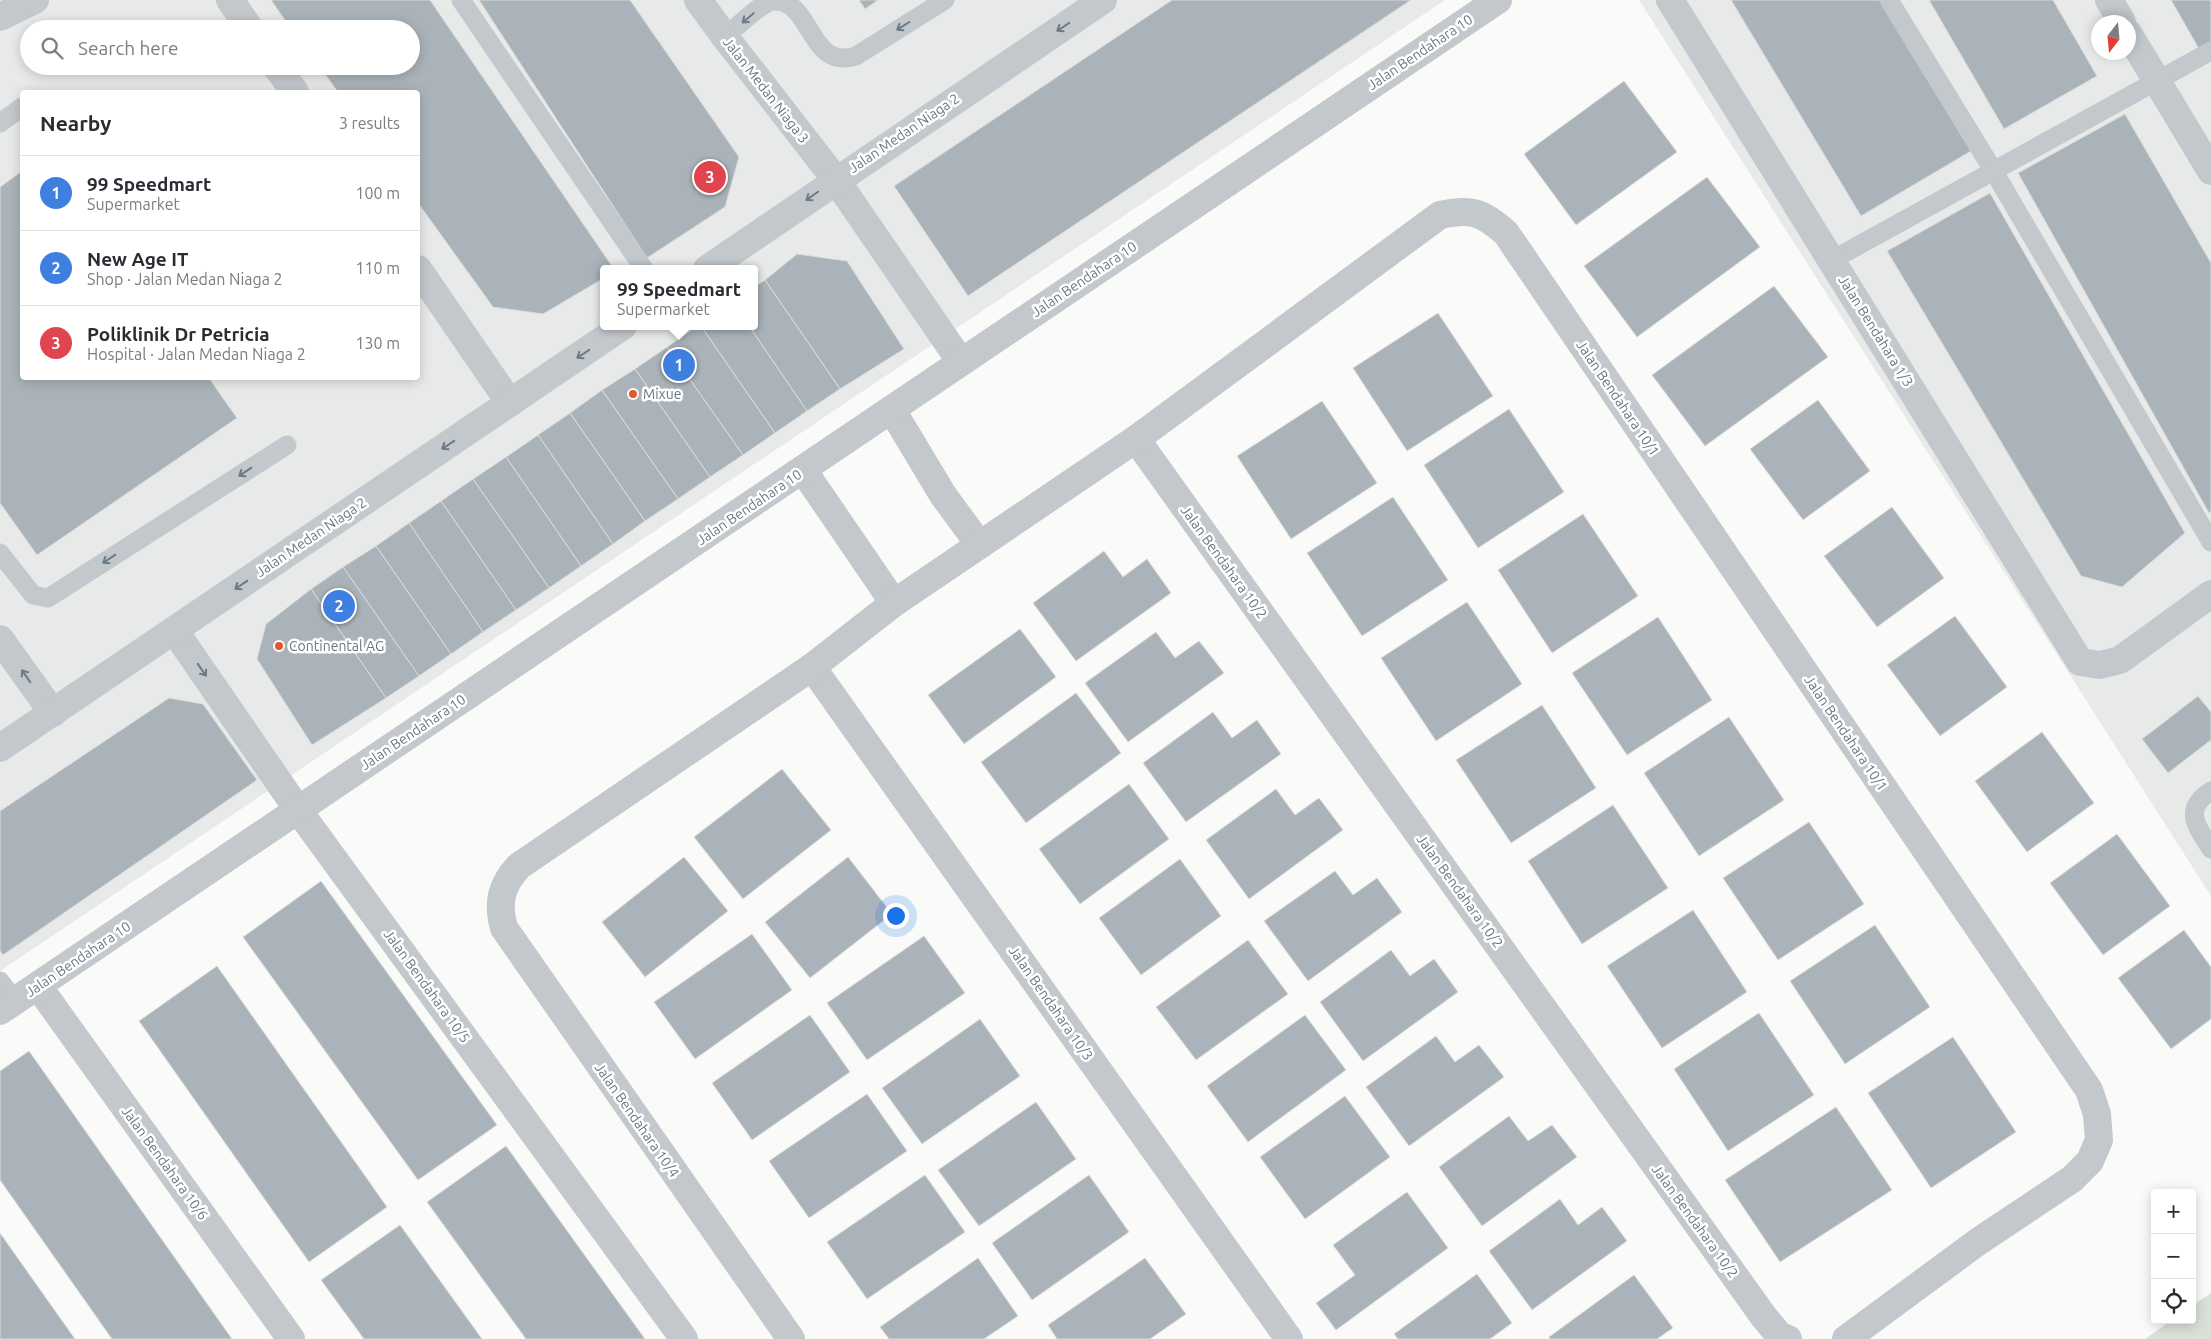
<!DOCTYPE html>
<html lang="en">
<head>
<meta charset="utf-8">
<style>
  :root { --surface:#fff; --page:#f7f7f7; --text:#2b2b33; --muted:#7c7c81; --line:#e1e1e2; --accent:#e4572e }
  body { margin:0; font-family:Ubuntu,sans-serif; background:var(--page); color:var(--text) }
  .controls { position:absolute; right:15px; bottom:15px; display:grid; overflow:hidden; border-radius:5px; box-shadow:0 2px 12px #0003 }
  .controls button { width:45px; height:45px; display:grid; place-items:center; padding:0; border:0; border-bottom:1px solid var(--line); background:var(--surface); color:var(--text); font:25px sans-serif }
  .compass { position:absolute; left:2091px; top:15px; width:45px; height:45px; border-radius:50%; background:var(--surface); box-shadow:0 2px 12px #0003; rotate:196deg }
  .you { position:absolute; left:895px; top:915px; width:18px; height:18px; margin:-12px; border:4px solid #fff; border-radius:50%; background:#1a73e8; box-shadow:0 0 0 8px #1a73e833 }
  .badge { display:grid; place-items:center; width:32px; height:32px; border-radius:50%; background:var(--accent); color:#fff; font-size:16px; font-weight:700 }
  .pin { position:absolute; translate:-50% -50%; border:2px solid #fff; box-shadow:0 1px 5px #0006 }
  .popup { position:absolute; left:600px; top:265px; width:158px; height:65px; box-sizing:border-box; display:grid; place-content:center; border-radius:5px; background:var(--surface); filter:drop-shadow(0 1px 4px #0005); font-size:16px; white-space:nowrap; color:var(--muted) }
  .popup b { font-size:19px; color:var(--text) }
  .popup::after { content:''; position:absolute; left:50%; top:100%; margin-left:-10px; border:10px solid transparent; border-top-color:var(--surface) }
  .list { margin:0; padding:0; list-style:none }
  h2 { display:flex; justify-content:space-between; align-items:center; height:65px; margin:0; padding:0 20px; font-size:21px }
  h2 small { font-size:16px; font-weight:400; color:var(--muted) }
  .list li { display:grid; grid-template-columns:32px 1fr auto; gap:15px; align-items:center; box-sizing:border-box; height:75px; padding:0 20px; border-top:1px solid var(--line) }
  .list b { display:block; font-size:19px; white-space:nowrap }
  .list p { margin:0; font-size:16px; white-space:nowrap; color:var(--muted) }
  .list em { font-size:16px; font-style:normal; color:var(--muted) }
  .icon { flex:none; width:28px; height:28px; fill:none; stroke:currentColor; stroke-width:2; stroke-linecap:round; stroke-linejoin:round }
  .map { position:relative; flex:none; width:2211px; height:1339px; overflow:hidden }
  .search { position:absolute; background:var(--surface); box-shadow:0 2px 12px #0003; left:20px; top:20px; width:400px; height:55px; display:flex; align-items:center; gap:12px; box-sizing:border-box; padding:0 18px; border-radius:28px; color:var(--muted); font-size:19px }
  .panel { position:absolute; background:var(--surface); box-shadow:0 2px 12px #0003; left:20px; top:90px; width:400px; height:290px; border-radius:5px }
  .map>svg:first-child { display:block }
</style>
</head>
<body>
<div class="map">
<svg width="2211" height="1339" viewBox="0 0 2211 1339">
  <rect width="100%" height="100%" fill="#fafaf8"/>
  <!-- built -->
  <g fill="#e8e9e9" fill-rule="evenodd">
    <path d="M0,0H1445L0,971ZM29,29H411V66H29ZM22,92H418V378H22ZM604,269H754V326H604Z"/>
    <path d="M1639,0H2211V896ZM2098,22H2128V52H2098Z"/>
  </g>
  <!-- green -->
  <polygon fill="#dadfd7" points="2211,1293 2211,1339 2145,1339 2172,1320 2192,1320 2192,1306"/>
  <!-- building -->
  <g fill="#aab3b9" stroke="#dcdcda">
    <polygon points="271,0 430,0 614,269 604,269 604,278 543,314 493,307 418,203 418,92 338,92 319,66 411,66 411,29 291,29"/>
    <polygon points="479,0 630,0 739,157 725,207 647,258"/>
    <polygon points="859,0 878,0 865,9"/>
    <polygon points="1172,0 1411,0 968,296 894,186"/>
    <polygon points="1731,0 1881,0 1971,151 1861,216"/>
    <polygon points="1929,0 2053,0 2097,76 2004,129"/>
    <polygon points="2171,0 2211,0 2211,42 2199,49"/>
    <polygon points="1624,81 1677,152 1576,225 1524,154"/>
    <polygon points="2125,114 2211,263 2211,512 2209,513 2018,173"/>
    <polygon points="22,171 22,378 209,378 237,418 37,555 0,503 0,187"/>
    <polygon points="1707,177 1760,247 1637,337 1584,266"/>
    <polygon points="1990,193 2185,533 2122,587 2081,576 1887,251"/>
    <polygon points="797,254 847,261 904,349 840,389 765,280"/>
    <polygon points="765,280 840,389 807,411 749,326 754,326 754,287"/>
    <polygon points="1774,286 1828,357 1705,446 1652,375"/>
    <polygon points="1438,313 1493,396 1407,451 1353,368"/>
    <polygon points="697,326 701,326 775,433 743,455 667,347"/>
    <polygon points="701,326 749,326 807,411 775,433"/>
    <polygon points="667,347 743,455 710,477 635,369"/>
    <polygon points="635,369 710,477 678,499 602,390"/>
    <polygon points="602,390 678,499 645,521 570,413"/>
    <polygon points="1818,400 1870,471 1803,520 1750,449"/>
    <polygon points="1322,401 1377,483 1291,539 1237,456"/>
    <polygon points="1509,409 1564,492 1478,548 1424,465"/>
    <polygon points="570,413 645,521 613,544 538,435"/>
    <polygon points="538,435 613,544 581,566 506,457"/>
    <polygon points="506,457 581,566 549,588 473,479"/>
    <polygon points="473,479 549,588 516,610 441,501"/>
    <polygon points="1393,497 1448,580 1362,636 1307,553"/>
    <polygon points="441,501 516,610 483,632 409,523"/>
    <polygon points="1892,507 1944,578 1877,627 1824,556"/>
    <polygon points="1583,514 1638,596 1552,653 1498,570"/>
    <polygon points="409,523 483,632 451,654 376,546"/>
    <polygon points="376,546 451,654 419,676 343,567"/>
    <polygon points="1104,551 1123,577 1147,559 1171,593 1076,661 1033,603"/>
    <polygon points="343,567 419,676 386,698 311,589"/>
    <polygon points="311,589 386,698 312,745 257,659 266,624"/>
    <polygon points="1467,602 1522,684 1436,741 1381,658"/>
    <polygon points="1955,616 2007,687 1940,736 1887,665"/>
    <polygon points="1658,617 1712,700 1627,755 1572,673"/>
    <polygon points="1020,629 1056,677 964,744 928,695"/>
    <polygon points="1156,632 1175,658 1199,641 1224,673 1128,742 1085,683"/>
    <polygon points="1076,693 1121,753 1026,823 981,762"/>
    <polygon points="2198,696 2211,712 2211,740 2168,773 2142,739"/>
    <polygon points="169,698 203,704 257,780 3,955 0,951 0,811"/>
    <polygon points="1542,705 1596,788 1511,843 1456,760"/>
    <polygon points="1213,712 1232,738 1257,720 1281,754 1186,822 1143,763"/>
    <polygon points="1729,717 1784,800 1699,856 1644,773"/>
    <polygon points="2042,732 2094,803 2027,852 1975,781"/>
    <polygon points="782,769 831,830 743,899 694,837"/>
    <polygon points="1129,784 1169,839 1080,904 1039,849"/>
    <polygon points="1276,789 1295,815 1319,798 1343,830 1249,899 1206,840"/>
    <polygon points="1613,805 1668,888 1582,944 1528,861"/>
    <polygon points="1809,822 1864,904 1778,960 1723,878"/>
    <polygon points="2117,834 2170,906 2103,955 2050,883"/>
    <polygon points="684,857 728,911 645,977 602,922"/>
    <polygon points="848,857 892,914 810,978 765,922"/>
    <polygon points="1180,859 1221,916 1141,975 1099,918"/>
    <polygon points="1335,871 1353,895 1377,878 1402,912 1308,981 1264,921"/>
    <polygon points="321,881 497,1125 418,1180 243,937"/>
    <polygon points="1693,910 1747,992 1662,1048 1607,966"/>
    <polygon points="1875,925 1930,1007 1845,1064 1790,981"/>
    <polygon points="2184,930 2211,967 2211,1019 2171,1049 2118,978"/>
    <polygon points="752,934 792,990 695,1059 654,1002"/>
    <polygon points="924,936 965,993 867,1060 827,1003"/>
    <polygon points="1248,940 1288,994 1196,1060 1156,1007"/>
    <polygon points="1391,950 1410,976 1434,959 1458,992 1363,1061 1320,1002"/>
    <polygon points="217,966 387,1207 309,1262 139,1021"/>
    <polygon points="1759,1013 1814,1095 1728,1151 1674,1069"/>
    <polygon points="810,1015 850,1072 752,1140 712,1083"/>
    <polygon points="1305,1015 1346,1070 1248,1142 1207,1086"/>
    <polygon points="980,1019 1020,1076 922,1144 882,1088"/>
    <polygon points="1436,1036 1455,1062 1479,1045 1504,1077 1409,1146 1366,1087"/>
    <polygon points="1953,1037 2016,1132 1931,1188 1868,1093"/>
    <polygon points="29,1051 232,1339 112,1339 0,1180 0,1071"/>
    <polygon points="867,1094 907,1151 809,1218 769,1161"/>
    <polygon points="1345,1096 1390,1157 1305,1219 1260,1157"/>
    <polygon points="1036,1102 1076,1159 979,1226 938,1170"/>
    <polygon points="1836,1107 1892,1190 1780,1262 1725,1180"/>
    <polygon points="1509,1116 1528,1141 1552,1125 1577,1157 1482,1226 1439,1167"/>
    <polygon points="506,1146 645,1339 526,1339 427,1202"/>
    <polygon points="925,1175 965,1232 867,1299 827,1242"/>
    <polygon points="1089,1175 1129,1232 1032,1300 992,1243"/>
    <polygon points="1407,1192 1448,1248 1336,1330 1316,1303 1355,1275 1333,1245"/>
    <polygon points="1560,1199 1578,1225 1602,1207 1627,1241 1532,1310 1489,1251"/>
    <polygon points="400,1225 482,1339 364,1339 321,1280"/>
    <polygon points="0,1233 75,1339 0,1339"/>
    <polygon points="978,1258 1018,1316 984,1339 889,1339 880,1327"/>
    <polygon points="1145,1258 1186,1314 1150,1339 1057,1339 1048,1325"/>
    <polygon points="1477,1274 1512,1323 1490,1339 1398,1339 1394,1334"/>
    <polygon points="1634,1275 1673,1328 1657,1339 1550,1339 1549,1337"/>
  </g>
  <g fill="none" stroke-linecap="round" stroke-linejoin="round">
    <!-- lane -->
    <g stroke="#c3c8cc" stroke-width="19">
      <polyline points="461,0 644,269"/>
      <polyline points="1889,0 1993,170 2211,542"/>
      <path d="M725,37C736,28 761,2 774,1C813,0 808,71 856,56L945,0"/>
      <polyline points="0,123 22,107"/>
      <polyline points="1832,260 2211,51"/>
      <polyline points="0,553 33,595 48,598 287,445"/>
      <path d="M2211,791C2182,809 2197,827 2211,849"/>
      <polyline points="0,981 15,1001"/>
    </g>
    <!-- street -->
    <g stroke="#c3c8cc" stroke-width="28">
      <polyline points="230,0 250,29"/>
      <polyline points="698,0 725,37 836,180 961,362"/>
      <polyline points="1670,0 2080,662 2100,665 2120,660 2211,594"/>
      <polyline points="2109,0 2122,22"/>
      <polyline points="0,17 35,0"/>
      <polyline points="2128,33 2211,171"/>
      <polyline points="276,66 295,92"/>
      <polyline points="418,269 510,403"/>
      <polyline points="707,269 1103,0"/>
      <polyline points="892,410 943,495 979,544"/>
      <polyline points="1136,439 1764,1317 1779,1335 1788,1339"/>
      <polyline points="803,470 894,603"/>
      <polyline points="174,630 298,810 684,1339"/>
      <polyline points="0,639 53,713"/>
      <polyline points="812,667 1289,1339"/>
      <polyline points="0,748 623,326"/>
      <polyline points="38,986 291,1339"/>
      <polyline points="0,1011 1498,0"/>
      <path d="M791,1339L504,928C497,903 501,885 519,866L812,667L894,603L1136,439L1440,215C1471,208 1482,212 1506,233L2089,1090L2097,1114L2099,1140L2090,1161L2072,1179L1979,1241L1846,1339"/>
    </g>
  </g>
  <!-- one-way arrows -->
  <defs><path id="oneway-shaft" d="M-6 0H5M1.5-3L5.5 0L1.5 3" fill="none" stroke-width="1.6" stroke-linecap="round" stroke-linejoin="round" transform="scale(1.25)"/></defs>
  <g stroke="#6a7a87">
    <use href="#oneway-shaft" transform="translate(748 18) rotate(140)"/>
    <use href="#oneway-shaft" transform="translate(903 26) rotate(148)"/>
    <use href="#oneway-shaft" transform="translate(1063 27) rotate(146)"/>
    <use href="#oneway-shaft" transform="translate(812 196) rotate(145)"/>
    <use href="#oneway-shaft" transform="translate(583 354) rotate(146)"/>
    <use href="#oneway-shaft" transform="translate(448 445) rotate(146)"/>
    <use href="#oneway-shaft" transform="translate(245 472) rotate(147)"/>
    <use href="#oneway-shaft" transform="translate(109 559) rotate(147)"/>
    <use href="#oneway-shaft" transform="translate(241 585) rotate(146)"/>
    <use href="#oneway-shaft" transform="translate(202 670) rotate(55)"/>
    <use href="#oneway-shaft" transform="translate(26 676) rotate(-125)"/>
  </g>
  <!-- markers -->
  <g fill="#e4572e" stroke="#fff" stroke-width="2">
    <circle cx="633" cy="394" r="5"/>
    <circle cx="279" cy="646" r="5"/>
  </g>
  <g text-anchor="middle" dominant-baseline="central" stroke-width="5" stroke-linejoin="round" paint-order="stroke">
    <!-- street labels -->
    <g font-size="14" fill="#657683" stroke="#fff">
      <text transform="translate(1420 52) rotate(-34)">Jalan Bendahara 10</text>
      <text transform="translate(766 90) rotate(52)">Jalan Medan Niaga 3</text>
      <text transform="translate(904 133) rotate(-34)">Jalan Medan Niaga 2</text>
      <text transform="translate(1084 279) rotate(-34)">Jalan Bendahara 10</text>
      <text transform="translate(1876 331) rotate(58)">Jalan Bendahara 1/3</text>
      <text transform="translate(1618 398) rotate(56)">Jalan Bendahara 10/1</text>
      <text transform="translate(749 507) rotate(-34)">Jalan Bendahara 10</text>
      <text transform="translate(311 537) rotate(-34)">Jalan Medan Niaga 2</text>
      <text transform="translate(1224 562) rotate(54)">Jalan Bendahara 10/2</text>
      <text transform="translate(413 732) rotate(-34)">Jalan Bendahara 10</text>
      <text transform="translate(1846 733) rotate(56)">Jalan Bendahara 10/1</text>
      <text transform="translate(1460 891) rotate(54)">Jalan Bendahara 10/2</text>
      <text transform="translate(78 959) rotate(-34)">Jalan Bendahara 10</text>
      <text transform="translate(427 986) rotate(54)">Jalan Bendahara 10/5</text>
      <text transform="translate(1051 1003) rotate(55)">Jalan Bendahara 10/3</text>
      <text transform="translate(637 1120) rotate(55)">Jalan Bendahara 10/4</text>
      <text transform="translate(165 1163) rotate(54)">Jalan Bendahara 10/6</text>
      <text transform="translate(1695 1221) rotate(54)">Jalan Bendahara 10/2</text>
    </g>
    <!-- poi labels -->
    <g font-size="14" fill="#657683" stroke="#fff" text-anchor="start">
      <text x="643" y="394">Mixue</text>
      <text x="289" y="646">Continental AG</text>
    </g>
  </g>
</svg>
<div class="controls">
<button>+</button>
<button>−</button>
<button><svg class="icon" aria-label="locate" viewBox="0 0 24 24"><circle cx="12" cy="12" r="6"/><path d="M12 2v4M12 18v4M2 12h4M18 12h4"/></svg></button>
</div>
<svg class="compass" viewBox="-18 -18 36 36"><path d="M0-13l5 13h-10z" fill="#e53935"/><path d="M0 13l5-13h-10z" fill="#7c7c81"/></svg>
<div class="you"></div>
<div class="pin badge" style="left:679px;top:365px;background:#3f7fe0">1</div>
<div class="popup"><b>99 Speedmart</b>Supermarket</div>
<div class="pin badge" style="left:339px;top:606px;background:#3f7fe0">2</div>
<div class="pin badge" style="left:710px;top:177px;background:#e0444e">3</div>
<div class="search"><svg class="icon" aria-label="search" viewBox="0 0 24 24"><circle cx="10" cy="10" r="6"/><path d="M15 15l6 6"/></svg>Search here</div>
<section class="panel">
<h2>Nearby<small>3 results</small></h2>
<ul class="list">
<li><span class="badge" style="background:#3f7fe0">1</span><div><b>99 Speedmart</b><p>Supermarket</p></div><em>100 m</em></li>
<li><span class="badge" style="background:#3f7fe0">2</span><div><b>New Age IT</b><p>Shop · Jalan Medan Niaga 2</p></div><em>110 m</em></li>
<li><span class="badge" style="background:#e0444e">3</span><div><b>Poliklinik Dr Petricia</b><p>Hospital · Jalan Medan Niaga 2</p></div><em>130 m</em></li>
</ul>
</section>
</div>
</body>
</html>
